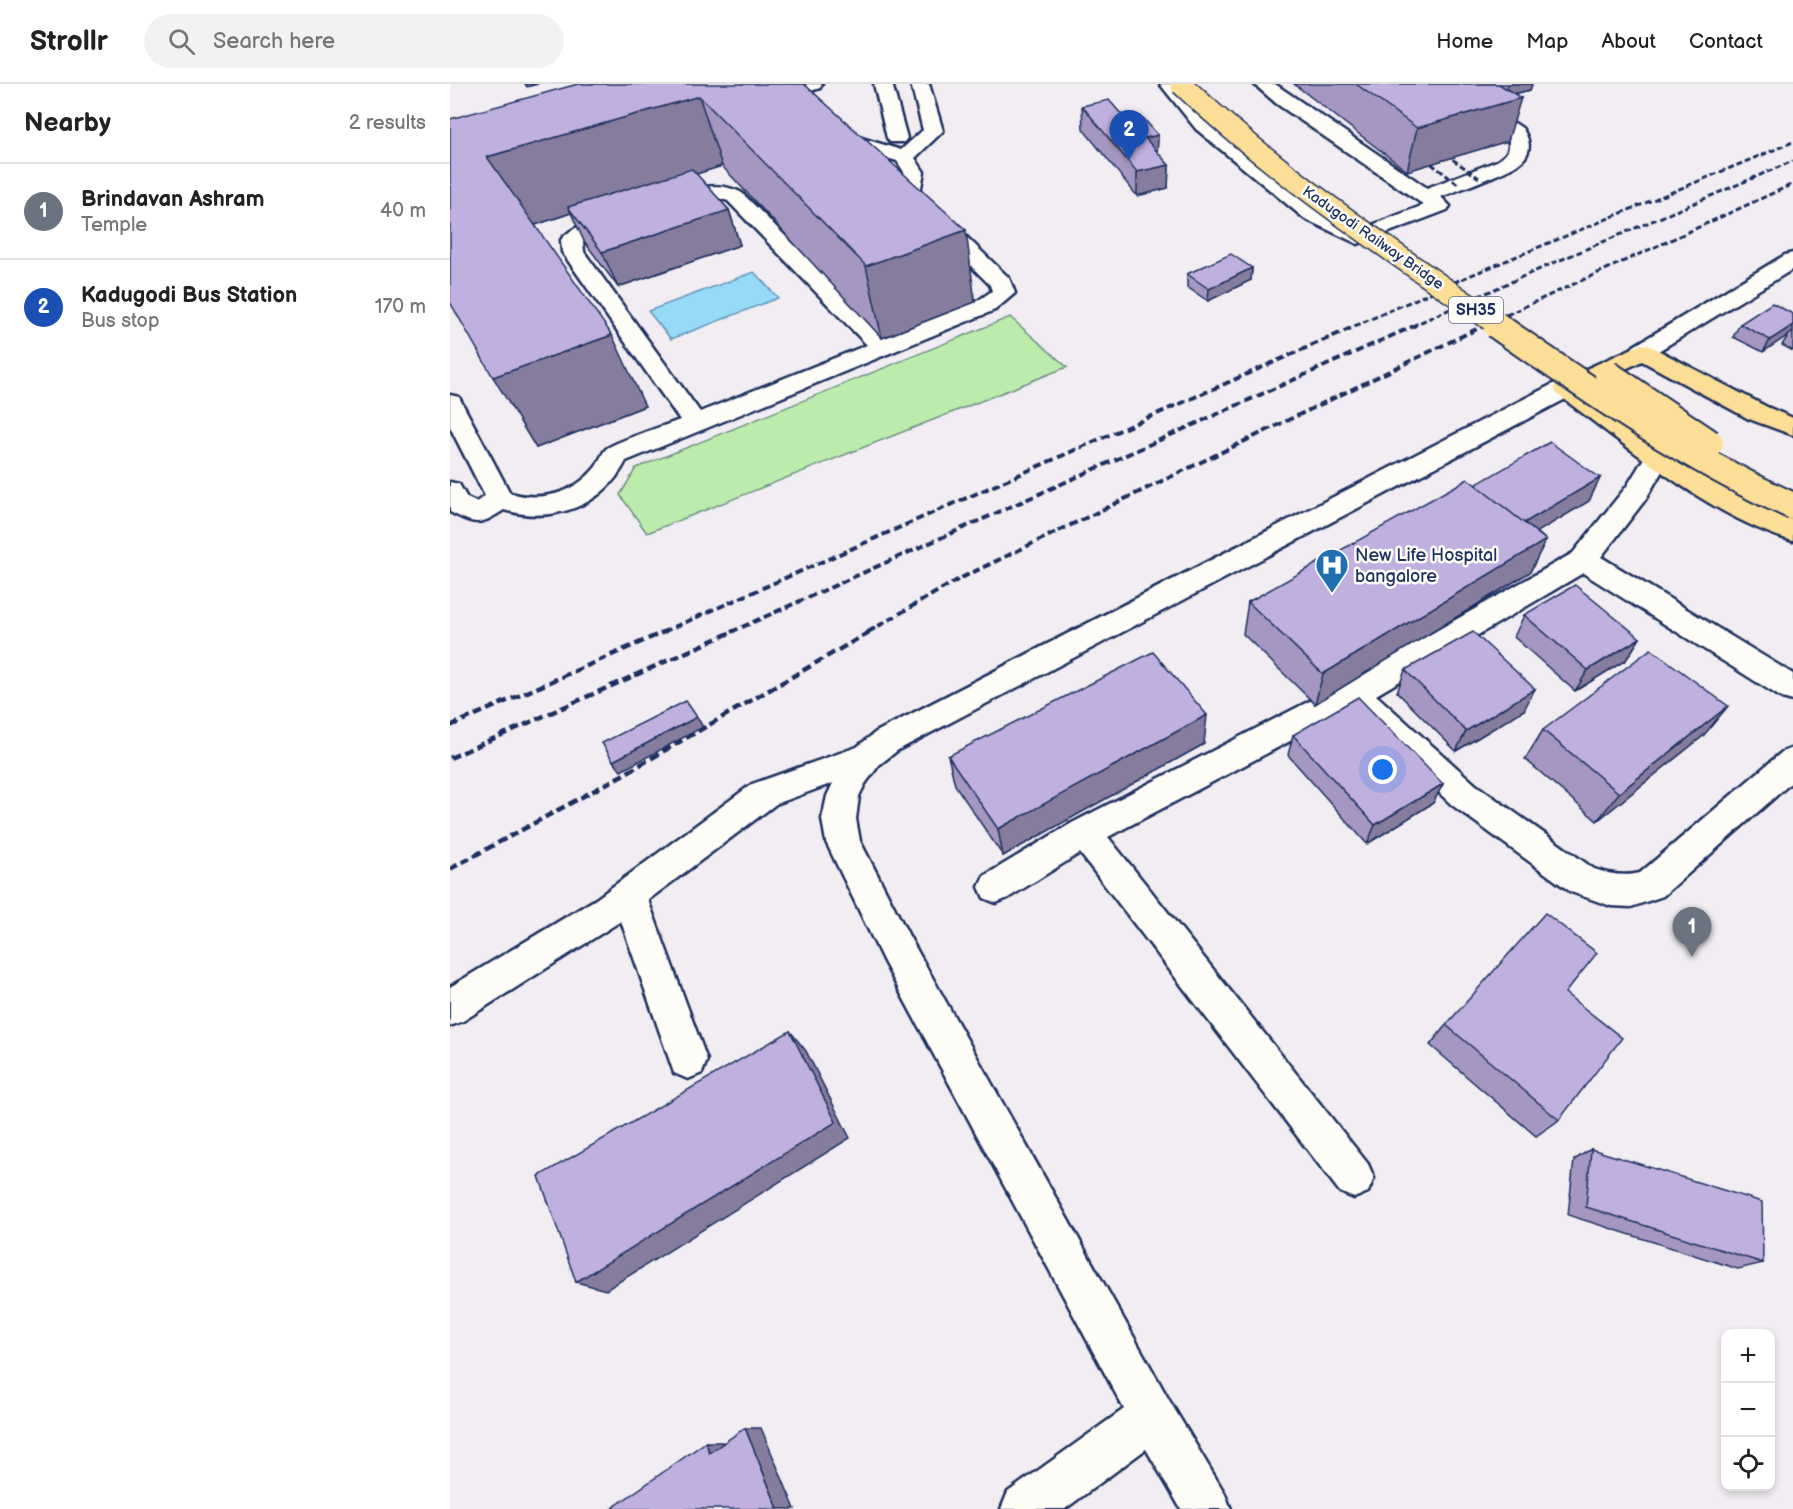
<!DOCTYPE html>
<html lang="en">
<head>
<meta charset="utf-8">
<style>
  :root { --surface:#fff; --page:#f2f2f2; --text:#222; --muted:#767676; --line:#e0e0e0; --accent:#d93025 }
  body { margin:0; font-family:"Balsamiq Sans",sans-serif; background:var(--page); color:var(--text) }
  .controls { position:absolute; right:18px; bottom:18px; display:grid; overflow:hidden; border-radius:12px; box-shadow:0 3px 9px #0003 }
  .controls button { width:54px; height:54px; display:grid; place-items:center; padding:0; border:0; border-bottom:2px solid var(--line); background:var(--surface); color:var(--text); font:30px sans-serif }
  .you { position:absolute; left:933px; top:686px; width:21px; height:21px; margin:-15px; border:4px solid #fff; border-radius:50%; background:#1a73e8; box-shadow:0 0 0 9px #1a73e833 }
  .badge { display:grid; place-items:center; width:39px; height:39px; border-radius:50%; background:var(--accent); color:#fff; font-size:20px; font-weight:700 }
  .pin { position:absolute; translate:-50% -50px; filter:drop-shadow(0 2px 3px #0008) }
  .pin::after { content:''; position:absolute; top:32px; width:21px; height:18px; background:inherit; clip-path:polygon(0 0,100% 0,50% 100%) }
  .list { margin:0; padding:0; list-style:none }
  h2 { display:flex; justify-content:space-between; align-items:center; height:78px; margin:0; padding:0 24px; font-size:26px }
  h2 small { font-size:20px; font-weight:400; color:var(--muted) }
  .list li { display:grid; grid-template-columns:39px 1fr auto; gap:18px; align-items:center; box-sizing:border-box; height:96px; padding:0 24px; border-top:2px solid var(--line) }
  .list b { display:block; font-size:22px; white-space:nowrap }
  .list p { margin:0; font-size:20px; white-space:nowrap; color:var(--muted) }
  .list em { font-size:20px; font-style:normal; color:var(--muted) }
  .icon { flex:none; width:33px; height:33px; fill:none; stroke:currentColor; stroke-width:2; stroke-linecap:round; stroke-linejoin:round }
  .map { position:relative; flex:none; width:1343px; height:1425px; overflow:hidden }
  header { display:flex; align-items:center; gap:36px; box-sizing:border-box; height:84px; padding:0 30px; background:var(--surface); border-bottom:2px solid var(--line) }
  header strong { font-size:28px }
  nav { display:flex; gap:33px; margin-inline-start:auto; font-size:21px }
  .search { width:420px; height:54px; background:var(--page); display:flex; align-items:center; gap:15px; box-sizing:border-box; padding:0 21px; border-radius:33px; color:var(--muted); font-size:22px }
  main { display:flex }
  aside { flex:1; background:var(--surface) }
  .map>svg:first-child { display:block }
</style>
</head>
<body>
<header>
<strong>Strollr</strong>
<div class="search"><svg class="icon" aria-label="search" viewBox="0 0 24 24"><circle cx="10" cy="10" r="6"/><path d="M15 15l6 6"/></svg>Search here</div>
<nav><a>Home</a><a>Map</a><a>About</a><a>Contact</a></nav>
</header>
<main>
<aside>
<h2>Nearby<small>2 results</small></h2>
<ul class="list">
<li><span class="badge" style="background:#6b7280">1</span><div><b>Brindavan Ashram</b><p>Temple</p></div><em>40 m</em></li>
<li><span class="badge" style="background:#1a4fb4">2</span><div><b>Kadugodi Bus Station</b><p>Bus stop</p></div><em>170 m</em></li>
</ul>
</aside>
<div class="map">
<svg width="1343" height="1425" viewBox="0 0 1343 1425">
  <rect width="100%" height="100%" fill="#f1edf2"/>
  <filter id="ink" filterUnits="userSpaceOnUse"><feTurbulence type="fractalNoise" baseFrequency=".0167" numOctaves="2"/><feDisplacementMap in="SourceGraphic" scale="12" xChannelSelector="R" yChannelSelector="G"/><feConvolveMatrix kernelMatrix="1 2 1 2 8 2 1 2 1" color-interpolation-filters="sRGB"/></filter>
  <g filter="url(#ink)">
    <!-- green -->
    <polygon fill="#bcecab" stroke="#6c8e84" stroke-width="1.5" points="560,233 617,283 197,449 170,411 186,384"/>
    <!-- water -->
    <polygon fill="#96daf8" stroke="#6596ba" stroke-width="1.5" points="304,188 328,214 221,255 198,227"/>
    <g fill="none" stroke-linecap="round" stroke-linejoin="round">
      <!-- minor casing -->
      <g stroke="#1b2f5e" stroke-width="5">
        <g id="minor">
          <polygon points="345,0 372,0 370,4 330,17 323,15 321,11 323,7"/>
          <polygon points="424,0 442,0 457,54 454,58 440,58 437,54"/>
          <path d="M461,0H479L493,47L465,74L474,88L470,108L559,194L565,209L545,226L176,377C153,423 102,440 54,426C29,442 26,441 0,428V398L9,400L17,414L26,418L35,412L0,343V311L9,313L12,319L60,409C91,418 123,410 144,385C149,380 151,370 156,365C164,358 216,341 230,336L112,168L111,156C121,142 164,125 180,130L184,134L180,138L138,154L133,158L134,168L250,328L417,261L278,117C254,106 234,129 212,123L209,119L212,115C239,106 265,95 292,109L437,253L529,216L542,207L540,201L452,113L449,109L454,88L447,77L394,61L376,48L379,44H393L408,53L451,66L473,46Z"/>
          <path d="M710,0H729L760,37L869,127L909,146L974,121L827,20L804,0H825L977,104L1047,77C1058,70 1062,64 1057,51L984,0H1005L1072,44C1094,76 1058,86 1034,96C1020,102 1005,107 991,113L1000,122L997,126L908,160L855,135L746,45Z"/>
          <polygon points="1343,169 1343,185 1200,272 1192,274 1184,272 1180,267 1184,262 1335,171"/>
          <polygon points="1116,296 1125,298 1128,304 1125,310 448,666 429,681 415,700 409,712 406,735 410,757 459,852 719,1316 774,1408 781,1425 731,1425 696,1365 615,1425 551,1425 558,1408 674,1325 433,876 376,758 372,735 377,712 383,699 326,720 198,816 257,976 252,989 238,995 224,989 171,837 13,937 0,942 0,903 146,815 302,700 407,663 426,648 1107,298"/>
          <path d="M1208,363L1217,366L1221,372L1195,416L1151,473L1343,590V617L1332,614L1133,489L926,611L1026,701L1144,785C1159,790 1174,793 1190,789L1332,668L1343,664V697L1213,812L1181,823L1161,822L1121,808L1002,721L901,625L658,753L918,1080L924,1094L918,1108L904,1114L890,1108L630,769L558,814L546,819L534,814L529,803L534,792L622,739L893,600L1123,469L1177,402L1199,366Z"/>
        </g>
      </g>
      <!-- major casing -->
      <g stroke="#1b2f5e" stroke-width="5">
        <path id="major" d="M1192,260L1200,262L1317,323L1343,334V351L1299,335L1192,277L1134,305L1217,366L1300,418L1343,436V457C1258,432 1178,362 1107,310L1104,304L1107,298Z"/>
      </g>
      <!-- minor -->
      <use href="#minor" fill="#fdfcf7" fill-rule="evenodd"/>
      <!-- major -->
      <use href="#major" fill="#fcde96" fill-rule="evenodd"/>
      <!-- rail-far2 -->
      <g stroke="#1b2f5e" stroke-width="3" stroke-dasharray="6 3" stroke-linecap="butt">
        <polyline points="988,65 1029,94"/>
        <polyline points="967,69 1008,100"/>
        <polyline points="905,242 1007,197 1343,58"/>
        <polyline points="962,242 1101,180 1343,77"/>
        <polyline points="1032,242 1343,100"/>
      </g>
      <!-- rail-far1 -->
      <g stroke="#1b2f5e" stroke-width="4" stroke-dasharray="8 4" stroke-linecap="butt">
        <polyline points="213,548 908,241"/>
        <polyline points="281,548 966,241"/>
        <polyline points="418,548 509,495 1035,241"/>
      </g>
      <!-- rail -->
      <g stroke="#1b2f5e" stroke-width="4.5" stroke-dasharray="9 4.5" stroke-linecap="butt">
        <polyline points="0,642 216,547"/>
        <polyline points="0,674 284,547"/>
        <polyline points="0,785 176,689 421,547"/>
      </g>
      <!-- major-bridge-far1 casing -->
      <g stroke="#1b2f5e" stroke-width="24" stroke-linecap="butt">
        <path id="major-bridge-far1" d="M731,0C828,92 939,165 1049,242"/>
      </g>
      <!-- major-bridge casing -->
      <g stroke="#1b2f5e" stroke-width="30" stroke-linecap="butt">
        <g id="major-bridge">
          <path d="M1046,241C1142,308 1236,374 1343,422"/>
          <polyline points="1158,290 1260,359"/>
        </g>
      </g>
      <!-- major-bridge-far1 -->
      <use href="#major-bridge-far1" stroke="#fcde96" stroke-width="21"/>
      <!-- major-bridge -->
      <use href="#major-bridge" stroke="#fcde96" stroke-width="26"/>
    </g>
    <!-- wall -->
    <g fill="#a597c1" stroke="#1b2f5e" stroke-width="1.5">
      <polygon points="354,0 525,218 432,254 272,82 246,90 279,126 290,161 168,203 134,157 121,129 85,141 195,322 86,364 0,35"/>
      <polygon points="844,0 1082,0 1080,6 1064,10 1058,57 957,87"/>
      <polygon points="632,22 678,38 708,51 707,68 719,81 718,104 687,112 633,45"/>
      <polygon points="802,184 801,196 758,217 737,203 737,190"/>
      <polygon points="1343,230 1343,267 1332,261 1339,250 1313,268 1283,253 1290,240"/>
      <polygon points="1150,394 1139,417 1087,448 1096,456 1080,488 865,620 793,550 798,518 1025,401"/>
      <polygon points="1074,531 1190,554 1176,576 1125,607 1064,553"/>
      <polygon points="955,586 1074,626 1006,667 947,608"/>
      <polygon points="1278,622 1253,652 1147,737 1075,675 1093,646"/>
      <polygon points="843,651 993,700 983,719 917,760 838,671"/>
      <polygon points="754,660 553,772 505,701 498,672"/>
      <polygon points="1115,909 1109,1036 1086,1052 980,961 996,941"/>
      <polygon points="1141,1065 1313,1179 1288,1185 1118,1131 1124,1076"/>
    </g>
    <!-- shaded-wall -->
    <g fill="#867b9d" stroke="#1b2f5e" stroke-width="1.5">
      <polygon points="75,0 88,0 77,3"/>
      <polygon points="1060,0 1082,0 1080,6 1054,12 1057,1"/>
      <polygon points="249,12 272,82 122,129 118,123 121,129 73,145 37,73"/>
      <polygon points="1071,14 1058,57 957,87 967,44"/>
      <polygon points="708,51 707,75 695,54"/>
      <polygon points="719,81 718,104 687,112 687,88"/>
      <polygon points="279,126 290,161 168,203 152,168"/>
      <polygon points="516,146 525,218 432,254 416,182"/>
      <polygon points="802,184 801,196 758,217 759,205"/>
      <polygon points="1343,241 1343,248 1313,268 1320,256"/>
      <polygon points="162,251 195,322 86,364 43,293"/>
      <polygon points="1150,394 1139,417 1064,462 1074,439"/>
      <polygon points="1096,456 1080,488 865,620 873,590"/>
      <polygon points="1190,554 1176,576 1125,607 1138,586"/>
      <polygon points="1085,605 1074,626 1006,667 1016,647"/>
      <polygon points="1278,622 1253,652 1147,737 1169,709"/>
      <polygon points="757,631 754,660 553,772 548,745"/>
      <polygon points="247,633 253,643 171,687 163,677"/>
      <polygon points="993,700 983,719 917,760 925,741"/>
      <polygon points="340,947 356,967 400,1054 156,1206 126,1198"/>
      <polygon points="295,1344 311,1344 345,1425 328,1425"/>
      <polygon points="256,1358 273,1358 277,1368 259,1369"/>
    </g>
    <!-- building -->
    <g fill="#c0b0e0" stroke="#1b2f5e" stroke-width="1.5">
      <polygon points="128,0 354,0 516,146 416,182 249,12 37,73 162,251 43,293 0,218 0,35"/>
      <polygon points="906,0 1049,0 1071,14 967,44"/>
      <polygon points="659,16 678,38 694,35 708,51 695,54 719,81 687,88 632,22"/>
      <polygon points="242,85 279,126 152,168 118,123"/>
      <polygon points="781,170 802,184 759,205 737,190"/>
      <polygon points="1322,219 1343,230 1343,241 1320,256 1290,240"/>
      <polygon points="1100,358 1150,394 1074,439 1025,401"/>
      <polygon points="1018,395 1096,456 873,590 798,518"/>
      <polygon points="1125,501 1190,554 1138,586 1074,531"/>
      <polygon points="1023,548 1085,605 1016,647 955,586"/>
      <polygon points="1201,565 1278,622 1169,709 1093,646"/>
      <polygon points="703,568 757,631 548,745 498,672"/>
      <polygon points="908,613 993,700 925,741 843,651"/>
      <polygon points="236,617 247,633 163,677 152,659"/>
      <polygon points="1095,829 1147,869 1115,909 1172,954 1109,1036 996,941"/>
      <polygon points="340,947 386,1038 126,1198 89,1092"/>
      <polygon points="1141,1065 1312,1118 1313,1179 1136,1123"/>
      <polygon points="295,1344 328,1425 161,1425 256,1358 259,1369"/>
    </g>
  </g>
  <!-- icons -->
  <defs>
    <g id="hospital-pin" transform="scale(1.725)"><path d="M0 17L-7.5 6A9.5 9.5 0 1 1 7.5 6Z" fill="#1f6fb2" stroke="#fdfcf7"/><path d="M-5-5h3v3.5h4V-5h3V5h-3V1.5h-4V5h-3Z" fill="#fff"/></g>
  </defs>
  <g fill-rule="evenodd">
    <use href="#hospital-pin" x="882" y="481"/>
  </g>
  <g text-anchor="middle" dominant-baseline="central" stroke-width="5" stroke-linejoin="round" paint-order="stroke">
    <!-- far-street labels -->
    <g font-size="15" fill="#1b2f5e" stroke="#fdfcf7">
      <text transform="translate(923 154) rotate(35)">Kadugodi Railway Bridge</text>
    </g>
    <!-- shield labels -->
    <rect fill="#fdfcf7" stroke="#5f6c8c" stroke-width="1.5" x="999" y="213" width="54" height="26" rx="4.5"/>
    <g font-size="16" font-weight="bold" fill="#1b2f5e">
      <text x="1026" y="226">SH35</text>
    </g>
    <!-- poi labels -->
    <g font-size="18" fill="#1b2f5e" stroke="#fdfcf7" text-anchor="start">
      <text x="905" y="471">New Life Hospital<tspan x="905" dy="21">bangalore</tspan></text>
    </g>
  </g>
</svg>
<div class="controls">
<button>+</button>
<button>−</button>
<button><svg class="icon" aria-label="locate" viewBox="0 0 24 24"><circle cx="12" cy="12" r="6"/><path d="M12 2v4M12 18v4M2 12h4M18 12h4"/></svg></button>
</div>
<div class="you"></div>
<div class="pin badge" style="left:1242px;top:873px;background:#6b7280">1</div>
<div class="pin badge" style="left:679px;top:76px;background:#1a4fb4">2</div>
</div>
</main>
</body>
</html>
